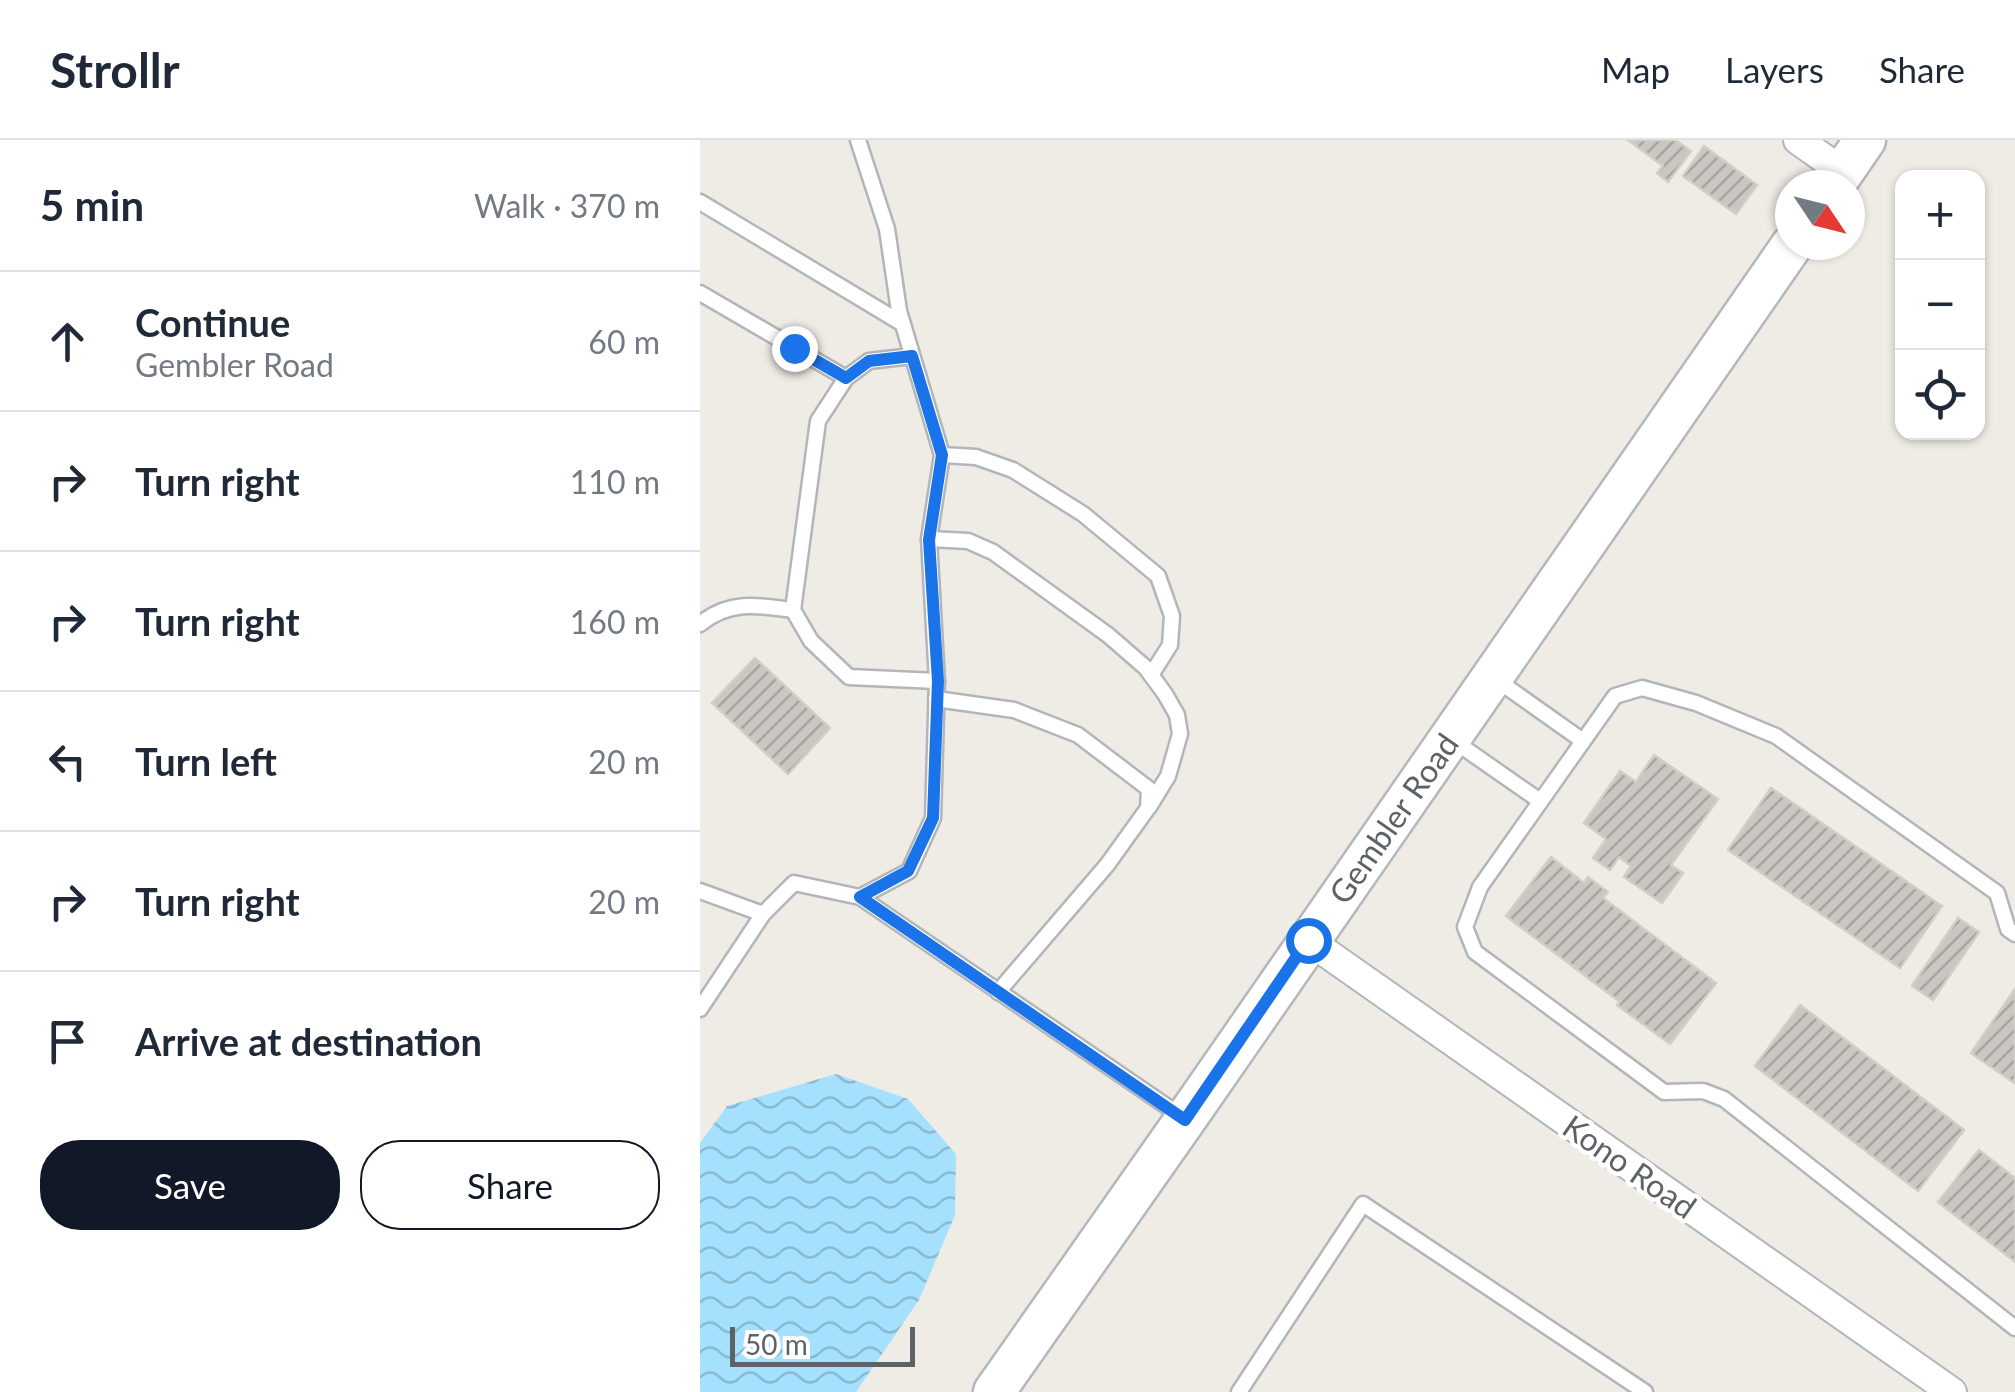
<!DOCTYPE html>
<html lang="en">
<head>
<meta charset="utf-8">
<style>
  :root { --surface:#fff; --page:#f6f6f7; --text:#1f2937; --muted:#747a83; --line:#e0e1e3; --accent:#111827 }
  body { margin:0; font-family:Lato,sans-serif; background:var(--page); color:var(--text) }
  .controls { position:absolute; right:30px; top:30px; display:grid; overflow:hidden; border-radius:20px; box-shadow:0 2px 8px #0004 }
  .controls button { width:90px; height:90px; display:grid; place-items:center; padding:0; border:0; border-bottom:2px solid var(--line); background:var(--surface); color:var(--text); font:50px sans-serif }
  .compass { position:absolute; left:1075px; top:30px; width:90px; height:90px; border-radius:50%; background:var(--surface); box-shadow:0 2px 8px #0004; rotate:125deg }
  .scale { position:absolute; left:30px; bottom:25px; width:185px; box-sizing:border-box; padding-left:10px; border:5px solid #5d6266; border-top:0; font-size:28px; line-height:35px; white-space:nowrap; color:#5d6266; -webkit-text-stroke:8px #fff; paint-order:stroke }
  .stop { position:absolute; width:30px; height:30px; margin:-22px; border:8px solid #1a73e8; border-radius:50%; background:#fff }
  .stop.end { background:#1a73e8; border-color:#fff; box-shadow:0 2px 10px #0008 }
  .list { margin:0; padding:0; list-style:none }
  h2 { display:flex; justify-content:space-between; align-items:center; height:130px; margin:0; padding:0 40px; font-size:42px }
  h2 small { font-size:32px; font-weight:400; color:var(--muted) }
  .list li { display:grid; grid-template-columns:65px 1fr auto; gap:30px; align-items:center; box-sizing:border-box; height:140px; padding:0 40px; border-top:2px solid var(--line) }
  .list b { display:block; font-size:38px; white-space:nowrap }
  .list p { margin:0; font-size:32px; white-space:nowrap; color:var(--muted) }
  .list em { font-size:32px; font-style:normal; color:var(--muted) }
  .actions { display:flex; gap:20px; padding:30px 40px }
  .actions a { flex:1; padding:22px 0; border:2px solid var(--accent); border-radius:40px; text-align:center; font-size:35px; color:var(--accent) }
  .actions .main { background:var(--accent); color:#fff }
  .icon { flex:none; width:55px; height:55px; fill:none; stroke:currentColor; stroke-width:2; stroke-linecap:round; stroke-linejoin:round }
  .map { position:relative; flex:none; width:1315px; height:1252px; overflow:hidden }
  header { display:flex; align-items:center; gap:60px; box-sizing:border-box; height:140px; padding:0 50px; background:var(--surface); border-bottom:2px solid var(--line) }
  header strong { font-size:48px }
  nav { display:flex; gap:55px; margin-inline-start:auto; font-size:35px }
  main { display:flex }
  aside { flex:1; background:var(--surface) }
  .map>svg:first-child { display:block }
</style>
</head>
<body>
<header>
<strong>Strollr</strong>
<nav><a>Map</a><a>Layers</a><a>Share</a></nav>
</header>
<main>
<aside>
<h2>5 min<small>Walk · 370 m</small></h2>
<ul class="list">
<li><svg class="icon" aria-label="ahead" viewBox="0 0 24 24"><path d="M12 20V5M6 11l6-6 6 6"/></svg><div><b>Continue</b><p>Gembler Road</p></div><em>60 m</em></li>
<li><svg class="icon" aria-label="right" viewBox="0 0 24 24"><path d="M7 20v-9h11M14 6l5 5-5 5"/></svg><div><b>Turn right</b></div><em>110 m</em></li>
<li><svg class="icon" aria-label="right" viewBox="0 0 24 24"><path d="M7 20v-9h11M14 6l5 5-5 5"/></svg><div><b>Turn right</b></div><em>160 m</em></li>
<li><svg class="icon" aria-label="left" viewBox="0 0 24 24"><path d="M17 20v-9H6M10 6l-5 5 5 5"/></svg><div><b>Turn left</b></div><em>20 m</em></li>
<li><svg class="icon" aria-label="right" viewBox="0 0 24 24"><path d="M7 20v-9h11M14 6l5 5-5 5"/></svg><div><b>Turn right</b></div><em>20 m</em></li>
<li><svg class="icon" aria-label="arrive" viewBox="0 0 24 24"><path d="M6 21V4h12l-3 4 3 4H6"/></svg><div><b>Arrive at destination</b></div></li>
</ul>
<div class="actions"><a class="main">Save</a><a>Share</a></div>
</aside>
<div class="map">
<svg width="1315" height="1252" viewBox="0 0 1315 1252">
  <defs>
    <pattern id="water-waves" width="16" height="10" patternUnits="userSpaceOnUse" patternTransform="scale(2.5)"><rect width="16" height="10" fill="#a5e1ff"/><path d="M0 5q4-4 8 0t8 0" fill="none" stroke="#8abad2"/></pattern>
    <pattern id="building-hatch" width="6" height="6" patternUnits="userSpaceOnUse" patternTransform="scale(2.5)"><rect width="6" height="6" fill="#cac7c2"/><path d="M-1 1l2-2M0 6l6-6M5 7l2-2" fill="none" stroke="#a7a5a1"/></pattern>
  </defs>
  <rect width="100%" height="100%" fill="#efece5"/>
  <!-- water -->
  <polygon fill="url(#water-waves)" points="136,934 208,959 256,1014 255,1075 219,1160 156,1252 0,1252 0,1003 27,966"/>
  <!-- building -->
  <g fill="url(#building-hatch)" stroke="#d4cdc3" stroke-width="2.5">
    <polygon points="928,0 975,0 991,11 968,42 957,33 963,26"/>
    <polygon points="1004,6 1057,45 1036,74 983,36"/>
    <polygon points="55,518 130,588 88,634 12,563"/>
    <polygon points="954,615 1018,659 971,725 983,733 962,763 924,737 931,726 919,717 910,730 893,718 906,699 884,683 920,631 936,642"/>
    <polygon points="1071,648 1242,766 1200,828 1028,710"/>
    <polygon points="851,717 884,743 888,737 908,752 903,758 1016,843 970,904 917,865 920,862 806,776"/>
    <polygon points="1258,778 1279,792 1233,860 1212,846"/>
    <polygon points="1315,849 1315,942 1314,943 1271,913"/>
    <polygon points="1100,865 1264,990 1218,1051 1055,926"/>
    <polygon points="1279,1010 1315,1038 1315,1122 1238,1062"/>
  </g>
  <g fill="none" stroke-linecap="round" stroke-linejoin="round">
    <!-- lane casing -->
    <g stroke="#b2b6ba" stroke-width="19">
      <g id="lane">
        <polyline points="158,0 187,89 199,171 242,315 229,399 237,541 233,678 209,731 160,757"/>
        <polyline points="0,62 203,184"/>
        <polyline points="0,153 146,238"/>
        <polyline points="212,216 169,221 146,238 118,281 93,470 111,501 149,537 237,541"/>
        <polyline points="242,315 276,317 313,330 383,374 458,436 472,476 470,505 451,535"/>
        <polyline points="229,399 268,401 293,412 408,495 446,528 465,554 477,575 480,594 468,636 449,667"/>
        <path d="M0,484C29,460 58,465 93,470"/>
        <polyline points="794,538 883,601"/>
        <polyline points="236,559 314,570 378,595 449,649 448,668 407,725 298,852"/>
        <polyline points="754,601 840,661"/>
        <polyline points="0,751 63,774"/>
        <polyline points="1315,794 1308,789 1297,753 1076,596 996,563 942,548 915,556 780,747 765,787 775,812 964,952 1003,951 1024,959 1315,1188"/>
        <polyline points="0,869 63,774 94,743 160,757 481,976"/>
        <polyline points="539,1252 663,1064 945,1252"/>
      </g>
    </g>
    <!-- street casing -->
    <g stroke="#b2b6ba" stroke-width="32">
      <g id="street">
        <polyline points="1098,0 1143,32"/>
        <polyline points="608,800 1252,1252"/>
      </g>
    </g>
    <!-- secondary casing -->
    <g stroke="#b4b8bd" stroke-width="45">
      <g id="secondary">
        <polyline points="1134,45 1165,0"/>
        <polyline points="294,1252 485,980 1092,105"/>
      </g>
    </g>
    <!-- lane -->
    <use href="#lane" stroke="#fff" stroke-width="14"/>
    <!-- street -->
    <use href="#street" stroke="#fff" stroke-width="28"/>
    <!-- secondary -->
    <use href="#secondary" stroke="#fff" stroke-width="40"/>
  </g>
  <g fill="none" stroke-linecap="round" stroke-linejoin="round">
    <!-- route -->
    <polyline stroke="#1a73e8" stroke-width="12" points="94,208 146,238 169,221 212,216 242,315 229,400 238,541 233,678 208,731 160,757 485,980 608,800"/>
  </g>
  <g text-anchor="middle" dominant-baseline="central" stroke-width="9" stroke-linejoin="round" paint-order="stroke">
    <!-- street labels -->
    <g font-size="32" fill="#5d6266" stroke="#fff">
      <text transform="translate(693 678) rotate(-55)">Gembler Road</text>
      <text transform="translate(930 1026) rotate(35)">Kono Road</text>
    </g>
  </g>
</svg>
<div class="controls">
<button>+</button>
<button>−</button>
<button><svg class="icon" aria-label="locate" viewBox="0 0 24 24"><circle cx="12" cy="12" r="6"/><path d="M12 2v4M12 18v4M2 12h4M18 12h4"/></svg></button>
</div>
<svg class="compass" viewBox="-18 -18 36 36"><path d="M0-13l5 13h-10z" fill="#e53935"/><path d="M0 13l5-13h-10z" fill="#747a83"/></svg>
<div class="scale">50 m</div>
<div class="stop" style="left:608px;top:800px"></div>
<div class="stop end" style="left:94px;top:208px"></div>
</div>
</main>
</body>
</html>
